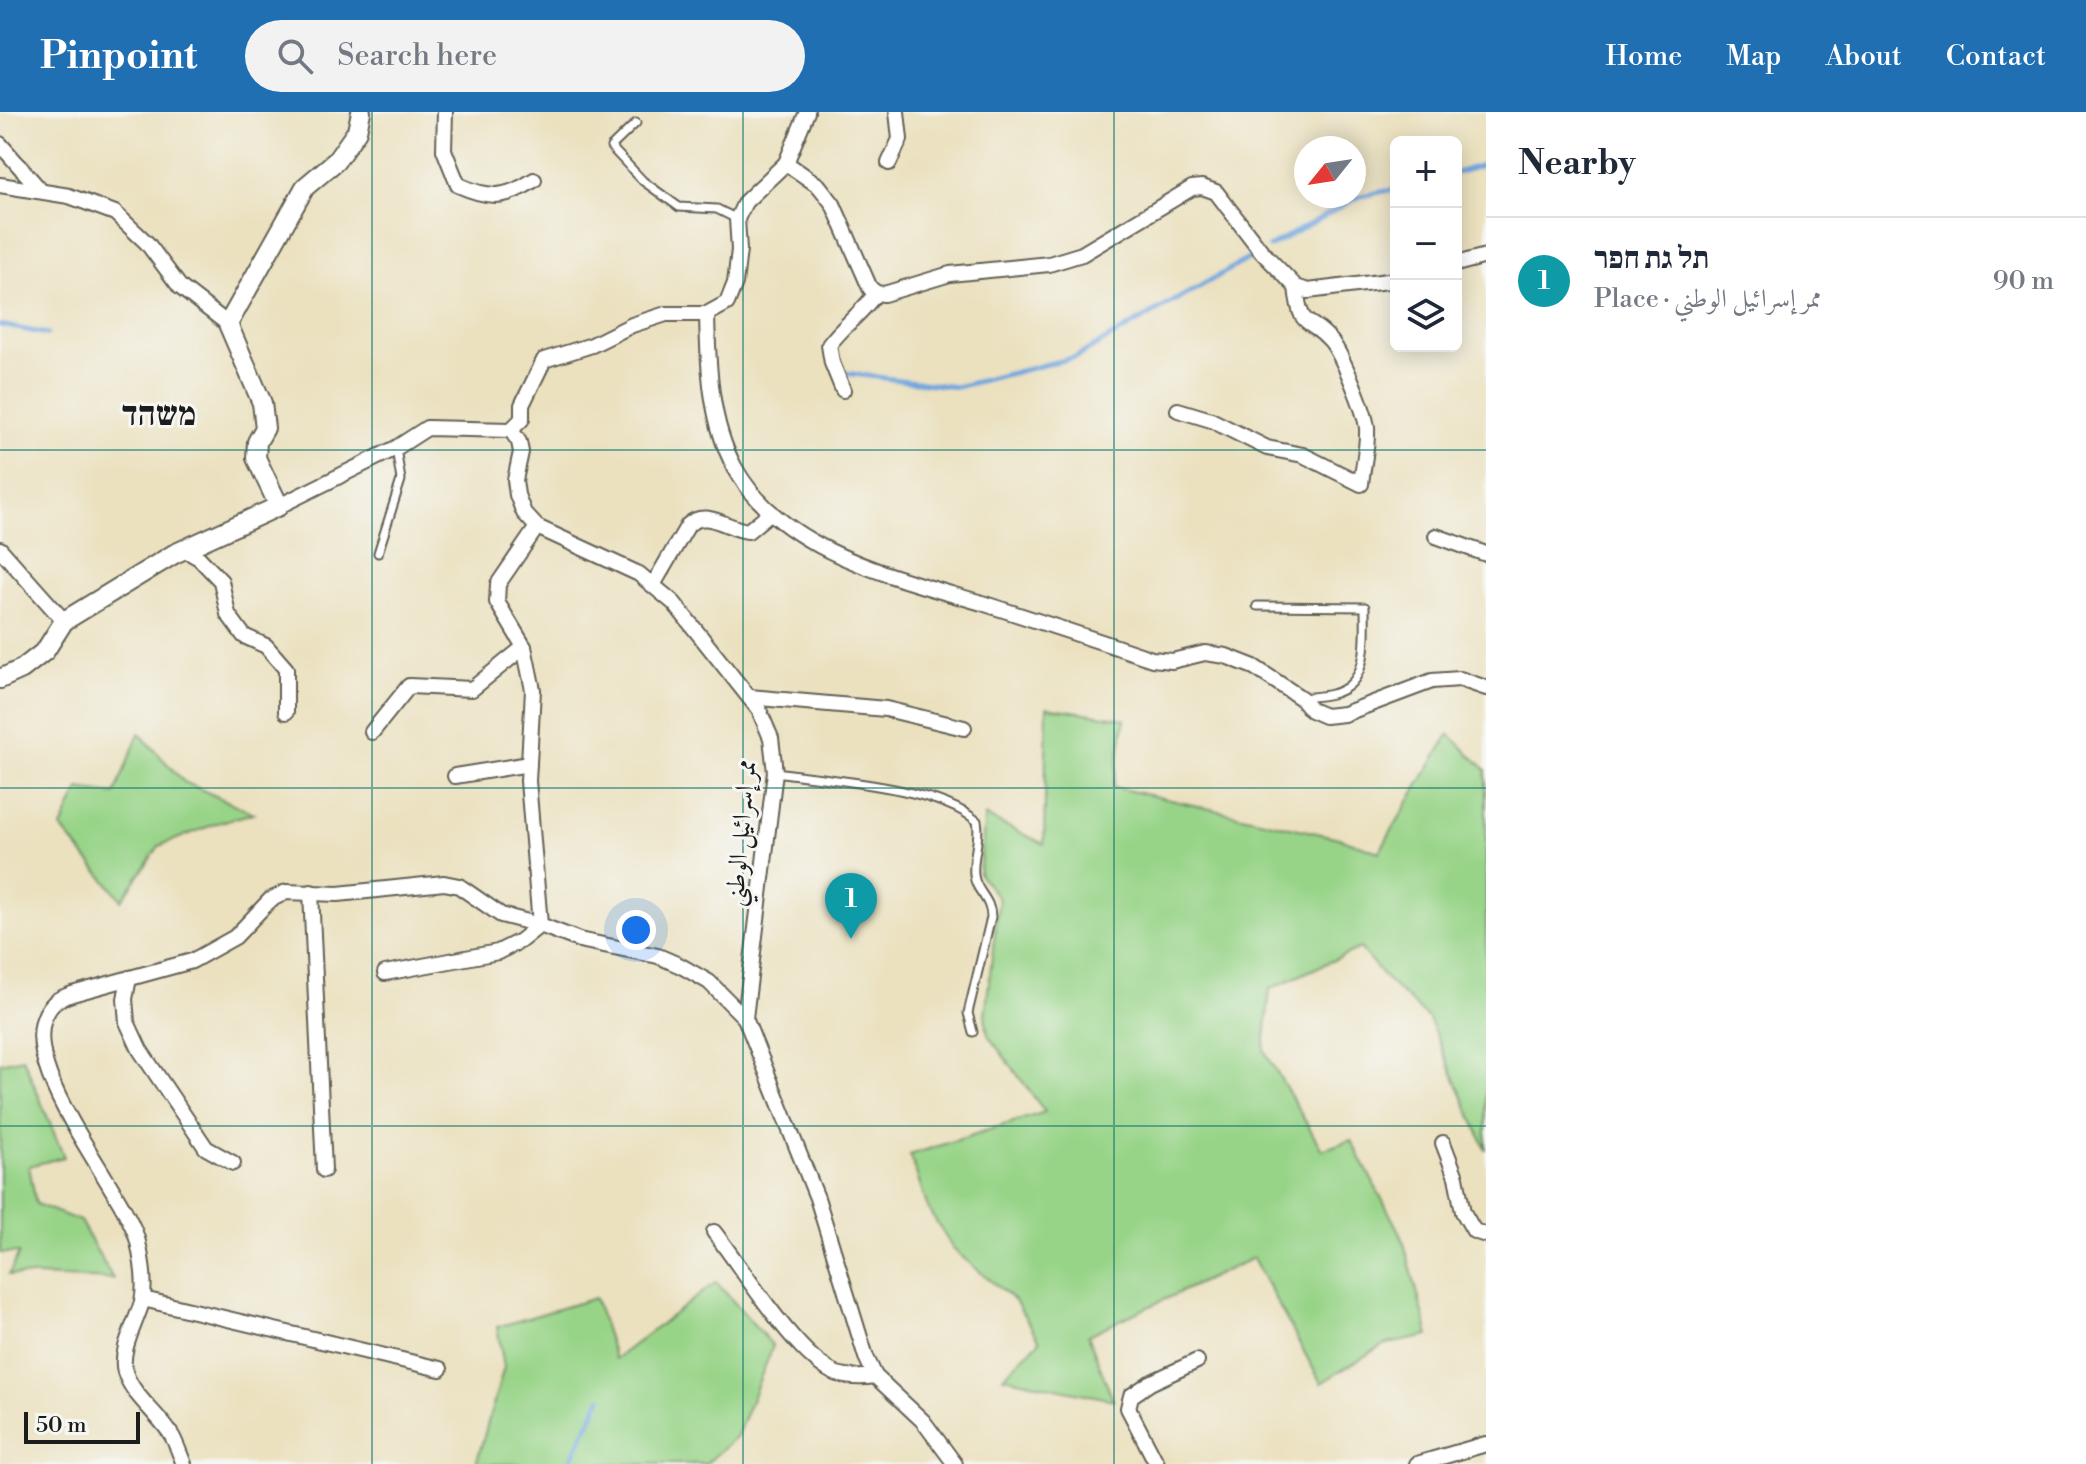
<!DOCTYPE html>
<html lang="en">
<head>
<meta charset="utf-8">
<style>
  :root { --surface:#fff; --page:#f2f2f3; --text:#1f2937; --muted:#747a83; --line:#e0e1e3; --accent:#1f6fb2 }
  body { margin:0; font-family:"Libre Bodoni",Amiri,"Frank Ruhl Libre",serif; background:var(--page); color:var(--text) }
  .controls { position:absolute; right:24px; top:24px; display:grid; overflow:hidden; border-radius:12px; box-shadow:0 4px 20px #0003 }
  .controls button { width:72px; height:72px; display:grid; place-items:center; padding:0; border:0; border-bottom:2px solid var(--line); background:var(--surface); color:var(--text); font:40px sans-serif }
  .compass { position:absolute; left:1294px; top:24px; width:72px; height:72px; border-radius:50%; background:var(--surface); box-shadow:0 4px 20px #0003; rotate:240deg }
  .scale { position:absolute; left:24px; bottom:20px; width:116px; box-sizing:border-box; padding-left:8px; border:4px solid #1c1c1c; border-top:0; font-size:22px; line-height:28px; white-space:nowrap; color:#1c1c1c; -webkit-text-stroke:6px #f6f6f2; paint-order:stroke }
  .you { position:absolute; left:636px; top:818px; width:28px; height:28px; margin:-20px; border:6px solid #fff; border-radius:50%; background:#1a73e8; box-shadow:0 0 0 12px #1a73e833 }
  .badge { display:grid; place-items:center; width:52px; height:52px; border-radius:50%; background:var(--accent); color:#fff; font-size:26px; font-weight:700 }
  .pin { position:absolute; translate:-50% -66px; filter:drop-shadow(0 2px 4px #0008) }
  .pin::after { content:''; position:absolute; top:42px; width:28px; height:24px; background:inherit; clip-path:polygon(0 0,100% 0,50% 100%) }
  .list { margin:0; padding:0; list-style:none }
  h2 { display:flex; justify-content:space-between; align-items:center; height:104px; margin:0; padding:0 32px; font-size:34px }
  h2 small { font-size:26px; font-weight:400; color:var(--muted) }
  .list li { display:grid; grid-template-columns:52px 1fr auto; gap:24px; align-items:center; box-sizing:border-box; height:128px; padding:0 32px; border-top:2px solid var(--line) }
  .list b { display:block; font-size:30px; white-space:nowrap }
  .list p { margin:0; font-size:26px; white-space:nowrap; color:var(--muted) }
  .list em { font-size:26px; font-style:normal; color:var(--muted) }
  .icon { flex:none; width:44px; height:44px; fill:none; stroke:currentColor; stroke-width:2; stroke-linecap:round; stroke-linejoin:round }
  .map { position:relative; flex:none; width:1486px; height:1352px; overflow:hidden }
  header { display:flex; align-items:center; gap:48px; box-sizing:border-box; height:112px; padding:0 40px; background:var(--accent); color:#fff }
  header strong { font-size:38px }
  nav { display:flex; gap:44px; margin-inline-start:auto; font-size:28px }
  .search { width:560px; height:72px; background:var(--page); display:flex; align-items:center; gap:20px; box-sizing:border-box; padding:0 28px; border-radius:44px; color:var(--muted); font-size:30px }
  main { display:flex }
  aside { flex:1; background:var(--surface) }
  .map>svg:first-child { display:block }
</style>
</head>
<body>
<header>
<strong>Pinpoint</strong>
<div class="search"><svg class="icon" aria-label="search" viewBox="0 0 24 24"><circle cx="10" cy="10" r="6"/><path d="M15 15l6 6"/></svg>Search here</div>
<nav><a>Home</a><a>Map</a><a>About</a><a>Contact</a></nav>
</header>
<main>
<div class="map">
<svg width="1486" height="1352" viewBox="0 0 1486 1352">
  <rect width="100%" height="100%" fill="#f6f6f2"/>
  <filter id="ink" filterUnits="userSpaceOnUse"><feTurbulence type="fractalNoise" baseFrequency=".0125" numOctaves="2"/><feDisplacementMap in="SourceGraphic" scale="16" xChannelSelector="R" yChannelSelector="G"/><feConvolveMatrix kernelMatrix="1 2 1 2 8 2 1 2 1" color-interpolation-filters="sRGB"/></filter>
  <filter id="wash" filterUnits="userSpaceOnUse"><feTurbulence type="fractalNoise" baseFrequency=".006" numOctaves="4" result="noise"/><feDisplacementMap in="SourceGraphic" scale="32" xChannelSelector="R" yChannelSelector="G"/><feGaussianBlur stdDeviation="1.8" result="paint"/><feColorMatrix in="noise" values="0 0 0 0 0 0 0 0 0 0 0 0 0 0 0 0 0 1.4 0 .05"/><feComposite in="paint" operator="in"/></filter>
  <g filter="url(#wash)">
    <rect width="100%" height="100%" fill="#ebe1bf"/>
    <!-- green -->
    <g fill="#98d488" stroke="#5a7852" stroke-width="2">
      <polygon points="1047,595 1125,607 1113,675 1339,726 1379,740 1449,622 1486,658 1486,1038 1429,907 1386,867 1360,836 1270,877 1264,938 1322,1038 1351,1028 1403,1127 1429,1224 1383,1233 1321,1271 1253,1146 1088,1223 1113,1288 1003,1265 1040,1229 1015,1189 953,1137 928,1096 910,1043 1045,1000 988,923 985,903 999,787 979,762 985,704 1044,732"/>
      <polygon points="139,621 184,670 254,701 220,710 159,734 122,788 61,716 79,677 115,682"/>
      <polygon points="23,946 64,1045 29,1054 36,1092 80,1109 113,1167 9,1163 19,1141 0,1141 0,951"/>
      <polygon points="716,1170 773,1234 737,1324 706,1352 476,1352 504,1255 497,1215 595,1186 615,1247"/>
    </g>
    <g fill="none" stroke-linecap="round" stroke-linejoin="round">
      <!-- stream -->
      <g stroke="#72a6de" stroke-width="5">
        <polyline points="1456,61 1486,52"/>
        <polyline points="1269,135 1360,84 1396,77"/>
        <polyline points="0,213 47,222"/>
        <polyline points="845,261 956,275 1076,245 1255,143"/>
        <polyline points="569,1352 601,1286"/>
      </g>
    </g>
  </g>
  <g filter="url(#ink)">
    <g fill="none" stroke-linecap="round" stroke-linejoin="round">
      <!-- service casing -->
      <g stroke="#646155" stroke-width="11">
        <g id="service">
          <polyline points="636,11 611,35 643,69 679,95 717,97 737,107"/>
          <polyline points="378,441 401,368 396,336"/>
          <path d="M1257,494L1365,495C1365,518 1369,560 1347,575C1335,584 1318,584 1303,586"/>
          <path d="M775,660C829,668 936,674 977,709C981,727 972,744 974,763C975,779 991,786 991,805L968,901L973,920"/>
        </g>
      </g>
      <!-- minor casing -->
      <g stroke="#646155" stroke-width="18">
        <g id="minor">
          <path d="M445,0L444,38L458,73C490,87 505,87 534,68"/>
          <polyline points="0,32 41,79"/>
          <polyline points="786,51 819,74 833,92 870,176 876,181 884,182 950,162 1049,152 1082,142 1192,76 1202,75 1216,80 1262,140 1296,175 1308,179 1396,168"/>
          <polyline points="889,51 900,27 897,0"/>
          <polyline points="0,73 69,84 115,101 147,131 180,175 228,212"/>
          <polyline points="1456,152 1486,144"/>
          <path d="M707,202C708,252 710,311 735,356C782,441 899,466 985,492C1041,510 1097,528 1152,547L1172,549L1205,541L1226,544L1254,555L1301,586L1311,598L1325,604L1344,602L1432,569L1460,567L1486,576"/>
          <path d="M843,278L832,251L829,233C843,214 862,201 876,181"/>
          <path d="M1178,298L1211,308L1267,336L1303,343L1361,372C1363,353 1368,334 1367,316C1365,298 1342,243 1331,229C1308,202 1301,221 1296,175"/>
          <polyline points="511,318 519,330 521,340 515,368 517,383 524,401 537,415 639,462 674,491 759,598 771,626 775,660 745,906 817,1086 866,1245 875,1264 923,1309 955,1352"/>
          <polyline points="511,318 522,307 522,293 544,248 592,233 632,213 666,202 707,202 727,191 735,171 739,138 737,107 745,90 786,51 807,0"/>
          <polyline points="279,394 396,336 427,316 511,318"/>
          <polyline points="537,415 498,472 497,490 524,535 533,578 528,669 540,813"/>
          <polyline points="1436,424 1486,442"/>
          <polyline points="0,437 64,509"/>
          <polyline points="185,438 199,446 221,469 228,502 244,524 266,534 286,557 286,600"/>
          <path d="M653,473L688,413C706,396 727,417 748,419L771,400"/>
          <polyline points="749,585 886,597 964,616"/>
          <polyline points="372,620 409,574 472,577 524,535"/>
          <polyline points="455,664 529,652"/>
          <polyline points="311,780 324,1058"/>
          <polyline points="385,861 498,840 520,829 540,813"/>
          <polyline points="129,866 125,887 127,910 140,938 206,1036 233,1051"/>
          <polyline points="1443,1031 1456,1065 1463,1100 1474,1119 1486,1123"/>
          <path d="M714,1120C743,1157 797,1246 837,1262C850,1266 862,1266 875,1264"/>
          <polyline points="143,1187 440,1257"/>
          <path d="M184,1352C180,1343 177,1333 172,1324C159,1302 133,1285 125,1260C119,1239 136,1211 142,1190C146,1172 142,1148 138,1130C125,1076 0,940 55,890C59,886 67,884 72,882L192,849L235,825L270,788L286,780L338,782L444,771L459,774L501,803L540,813L579,828L658,844L681,854L709,870L745,906"/>
          <polyline points="1157,1352 1128,1296 1131,1284 1150,1271 1197,1249"/>
          <polyline points="1417,1352 1486,1332"/>
        </g>
      </g>
      <!-- tertiary casing -->
      <g stroke="#646155" stroke-width="22">
        <polyline id="tertiary" points="0,567 22,557 45,539 64,509 174,442 279,394 256,346 257,330 265,316 262,291 228,212 305,75 336,49 357,19 361,0"/>
      </g>
      <!-- service -->
      <use href="#service" stroke="#fff" stroke-width="7"/>
      <!-- minor -->
      <use href="#minor" stroke="#fff" stroke-width="14"/>
      <!-- tertiary -->
      <use href="#tertiary" stroke="#fff" stroke-width="18"/>
    </g>
  </g>
  <!-- grid -->
  <path fill="none" stroke="#0f766e" stroke-width="2" stroke-opacity="0.55" d="M372,0V1352M743,0V1352M1114,0V1352M0,338H1486M0,676H1486M0,1014H1486"/>
  <g text-anchor="middle" dominant-baseline="central" stroke-width="6" stroke-linejoin="round" paint-order="stroke">
    <!-- street labels -->
    <g font-size="26" fill="#1c1c1c" stroke="#f6f6f2">
      <text transform="translate(741 721) rotate(-85)">ممر إسرائيل الوطني</text>
    </g>
    <!-- district labels -->
    <g font-size="34" font-weight="bold" fill="#1c1c1c" stroke="#f6f6f2">
      <text x="159" y="303">משהד</text>
    </g>
  </g>
</svg>
<div class="controls">
<button>+</button>
<button>−</button>
<button><svg class="icon" aria-label="layers" viewBox="0 0 24 24"><path d="M12 4l9 5-9 5-9-5zM3 14l9 5 9-5"/></svg></button>
</div>
<svg class="compass" viewBox="-18 -18 36 36"><path d="M0-13l5 13h-10z" fill="#e53935"/><path d="M0 13l5-13h-10z" fill="#747a83"/></svg>
<div class="scale">50 m</div>
<div class="you"></div>
<div class="pin badge" style="left:851px;top:827px;background:#0f9aa8">1</div>
</div>
<aside>
<h2>Nearby<small></small></h2>
<ul class="list">
<li><span class="badge" style="background:#0f9aa8">1</span><div><b>תל גת חפר</b><p>Place · ممر إسرائيل الوطني</p></div><em>90 m</em></li>
</ul>
</aside>
</main>
</body>
</html>
